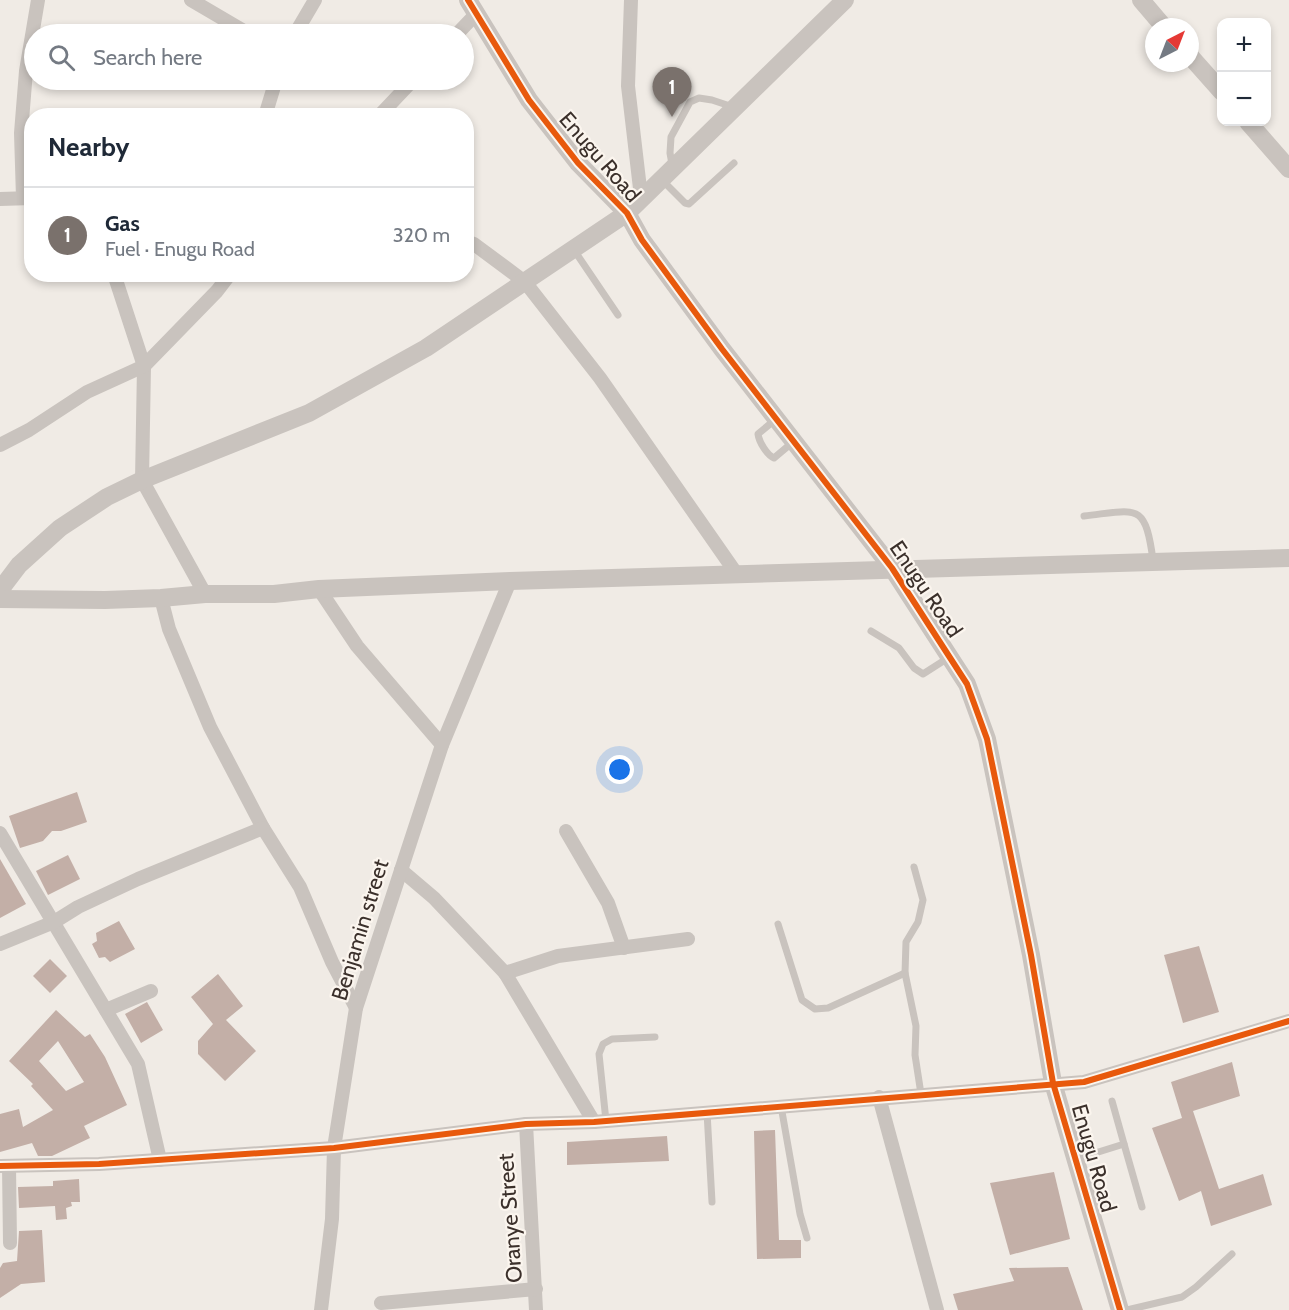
<!DOCTYPE html>
<html lang="en">
<head>
<meta charset="utf-8">
<style>
  :root { --surface:#fff; --page:#f6f6f7; --text:#1f2937; --muted:#747a83; --line:#e0e1e3; --accent:#7a716c }
  body { margin:0; font-family:Cabin,sans-serif; background:var(--page); color:var(--text) }
  .controls { position:absolute; right:18px; top:18px; display:grid; overflow:hidden; border-radius:12px; box-shadow:0 3px 9px #0003 }
  .controls button { width:54px; height:54px; display:grid; place-items:center; padding:0; border:0; border-bottom:2px solid var(--line); background:var(--surface); color:var(--text); font:30px sans-serif }
  .compass { position:absolute; left:1145px; top:18px; width:54px; height:54px; border-radius:50%; background:var(--surface); box-shadow:0 3px 9px #0003; rotate:42deg }
  .you { position:absolute; left:620px; top:770px; width:21px; height:21px; margin:-15px; border:4px solid #fff; border-radius:50%; background:#1a73e8; box-shadow:0 0 0 9px #1a73e833 }
  .badge { display:grid; place-items:center; width:39px; height:39px; border-radius:50%; background:var(--accent); color:#fff; font-size:20px; font-weight:700 }
  .pin { position:absolute; translate:-50% -50px; filter:drop-shadow(0 2px 3px #0008) }
  .pin::after { content:''; position:absolute; top:32px; width:21px; height:18px; background:inherit; clip-path:polygon(0 0,100% 0,50% 100%) }
  .list { margin:0; padding:0; list-style:none }
  h2 { display:flex; justify-content:space-between; align-items:center; height:78px; margin:0; padding:0 24px; font-size:26px }
  h2 small { font-size:20px; font-weight:400; color:var(--muted) }
  .list li { display:grid; grid-template-columns:39px 1fr auto; gap:18px; align-items:center; box-sizing:border-box; height:96px; padding:0 24px; border-top:2px solid var(--line) }
  .list b { display:block; font-size:22px; white-space:nowrap }
  .list p { margin:0; font-size:20px; white-space:nowrap; color:var(--muted) }
  .list em { font-size:20px; font-style:normal; color:var(--muted) }
  .icon { flex:none; width:33px; height:33px; fill:none; stroke:currentColor; stroke-width:2; stroke-linecap:round; stroke-linejoin:round }
  .map { position:relative; flex:none; width:1289px; height:1310px; overflow:hidden }
  .search { position:absolute; background:var(--surface); box-shadow:0 3px 9px #0003; left:24px; top:24px; width:450px; height:66px; display:flex; align-items:center; gap:15px; box-sizing:border-box; padding:0 21px; border-radius:33px; color:var(--muted); font-size:22px }
  .panel { position:absolute; background:var(--surface); box-shadow:0 3px 9px #0003; left:24px; top:108px; width:450px; height:174px; border-radius:24px }
  .map>svg:first-child { display:block }
</style>
</head>
<body>
<div class="map">
<svg width="1289" height="1310" viewBox="0 0 1289 1310">
  <rect width="100%" height="100%" fill="#f0ebe5"/>
  <!-- building -->
  <g fill="#c3afa7" fill-rule="evenodd">
    <polygon points="77,792 87,822 61,831 52,831 43,841 20,848 9,816"/>
    <polygon points="68,855 80,879 48,895 36,871"/>
    <polygon points="0,859 26,904 0,918"/>
    <polygon points="119,921 135,949 110,962 105,957 99,958 92,944 97,941 96,933"/>
    <polygon points="1199,946 1219,1012 1183,1023 1164,955"/>
    <polygon points="50,959 67,976 50,993 33,976"/>
    <polygon points="218,974 243,1006 226,1020 256,1051 225,1081 198,1054 198,1041 213,1024 191,997"/>
    <polygon points="147,1002 163,1030 141,1043 125,1014"/>
    <path d="M56,1010L85,1037L90,1034L105,1057L127,1105L84,1126L90,1138L52,1156H38L32,1143L0,1152V1114L19,1109L23,1127L53,1110L31,1086L33,1084L9,1061ZM58,1041L84,1082L66,1091L39,1061Z"/>
    <polygon points="1232,1062 1240,1096 1193,1111 1219,1189 1263,1174 1272,1205 1211,1226 1201,1191 1179,1201 1152,1128 1182,1118 1171,1082"/>
    <polygon points="775,1130 779,1240 801,1240 801,1258 757,1259 754,1131"/>
    <polygon points="667,1136 669,1161 567,1165 567,1142"/>
    <polygon points="1054,1172 1070,1239 1010,1255 990,1183"/>
    <polygon points="79,1179 80,1202 71,1202 72,1206 66,1208 67,1219 56,1220 55,1206 19,1208 18,1187 53,1186 53,1181"/>
    <polygon points="42,1230 45,1282 21,1284 0,1298 0,1268 3,1263 17,1261 19,1231"/>
    <polygon points="1068,1267 1083,1310 958,1310 953,1294 1014,1281 1009,1268"/>
  </g>
  <g fill="none" stroke-linecap="round" stroke-linejoin="round">
    <!-- service -->
    <g stroke="#c9c3be" stroke-width="7">
      <polyline points="672,164 670,153 671,137 690,102 699,98 712,100 733,107"/>
      <polyline points="663,181 685,203 689,204 734,163"/>
      <polyline points="574,250 618,315"/>
      <path d="M776,419L758,434C759,442 767,455 774,458L793,442"/>
      <path d="M1084,516C1137,510 1145,501 1153,560"/>
      <polyline points="871,631 899,648 914,668 923,674 948,658"/>
      <polyline points="914,867 923,900 918,922 906,942 905,973 916,1026 915,1055 921,1094"/>
      <polyline points="778,924 802,1000 815,1009 828,1008 905,973"/>
      <polyline points="781,1106 800,1214 807,1238"/>
      <polyline points="707,1112 712,1202"/>
      <polyline points="606,1121 599,1054 603,1044 612,1039 655,1037"/>
      <polyline points="1124,1144 1142,1207"/>
      <polyline points="1076,1159 1124,1144 1112,1101"/>
      <polyline points="1127,1310 1182,1297 1196,1287 1232,1254"/>
    </g>
    <!-- minor -->
    <g stroke="#c9c3be" stroke-width="14">
      <polyline points="191,0 249,34"/>
      <polyline points="631,0 628,86 641,197"/>
      <polyline points="295,34 315,0"/>
      <polyline points="457,34 477,13"/>
      <polyline points="265,116 276,80"/>
      <polyline points="379,116 413,80"/>
      <polyline points="23,198 21,133 26,71 38,0"/>
      <polyline points="0,199 32,198"/>
      <polyline points="466,241 474,244 525,282 600,378 736,573"/>
      <polyline points="114,274 144,366 142,480 205,594"/>
      <polyline points="0,445 29,430 87,392 144,366 217,291 230,274"/>
      <polyline points="319,589 357,646 442,745"/>
      <polyline points="161,598 169,629 210,727 263,828 300,887 332,962 356,1008"/>
      <polyline points="566,831 608,903 624,948"/>
      <polyline points="0,833 138,1064 160,1160"/>
      <polyline points="401,870 434,898 505,973 594,1122"/>
      <polyline points="0,944 54,922 78,907 138,879 263,828"/>
      <polyline points="505,973 558,956 688,939"/>
      <polyline points="106,1010 151,991"/>
      <polyline points="879,1097 937,1310"/>
      <polyline points="526,1124 536,1310"/>
      <polyline points="0,1166 99,1164 334,1148 526,1124 594,1122 1084,1082 1289,1021"/>
      <polyline points="9,1166 10,1243"/>
      <polyline points="381,1303 536,1289"/>
      <polyline points="321,1310 332,1219 334,1148 356,1008 442,745 510,581"/>
    </g>
    <!-- tertiary -->
    <g stroke="#c9c3be" stroke-width="18">
      <polyline points="468,0 529,100 578,163 627,213 642,240 722,349 892,568 967,684 987,739 1031,955 1053,1083 1120,1310"/>
      <polyline points="1141,0 1164,27"/>
      <polyline points="1190,56 1222,92"/>
      <polyline points="1248,122 1289,169"/>
      <polyline points="0,590 19,565 60,528 107,497 142,480 309,413 426,348 627,213 845,0"/>
      <polyline points="0,599 105,600 161,598 205,594 274,594 319,589 510,581 1289,558"/>
    </g>
    <!-- cycleway casing -->
    <g stroke="#fbf5ee" stroke-width="10">
      <g id="cycleway">
        <polyline points="468,0 529,100 578,163 627,213 642,240 722,349 892,568 967,684 987,739 1031,955 1053,1083 1120,1310"/>
        <polyline points="0,1166 99,1164 334,1148 526,1124 594,1122 1084,1082 1289,1021"/>
      </g>
    </g>
    <!-- cycleway -->
    <use href="#cycleway" stroke="#e8590c" stroke-width="6"/>
  </g>
  <g text-anchor="middle" dominant-baseline="central" stroke-width="4.5" stroke-linejoin="round" paint-order="stroke">
    <!-- street labels -->
    <g font-size="22" fill="#3b302b" stroke="#fbf5ee">
      <text transform="translate(600 157) rotate(49)">Enugu Road</text>
      <text transform="translate(926 589) rotate(56)">Enugu Road</text>
      <text transform="translate(360 930) rotate(-73)">Benjamin street</text>
      <text transform="translate(1094 1158) rotate(74)">Enugu Road</text>
      <text transform="translate(510 1218) rotate(-94)">Oranye Street</text>
    </g>
  </g>
</svg>
<div class="controls">
<button>+</button>
<button>−</button>
</div>
<svg class="compass" viewBox="-18 -18 36 36"><path d="M0-13l5 13h-10z" fill="#e53935"/><path d="M0 13l5-13h-10z" fill="#747a83"/></svg>
<div class="you"></div>
<div class="pin badge" style="left:672px;top:117px">1</div>
<div class="search"><svg class="icon" aria-label="search" viewBox="0 0 24 24"><circle cx="10" cy="10" r="6"/><path d="M15 15l6 6"/></svg>Search here</div>
<section class="panel">
<h2>Nearby<small></small></h2>
<ul class="list">
<li><span class="badge">1</span><div><b>Gas</b><p>Fuel · Enugu Road</p></div><em>320 m</em></li>
</ul>
</section>
</div>
</body>
</html>
